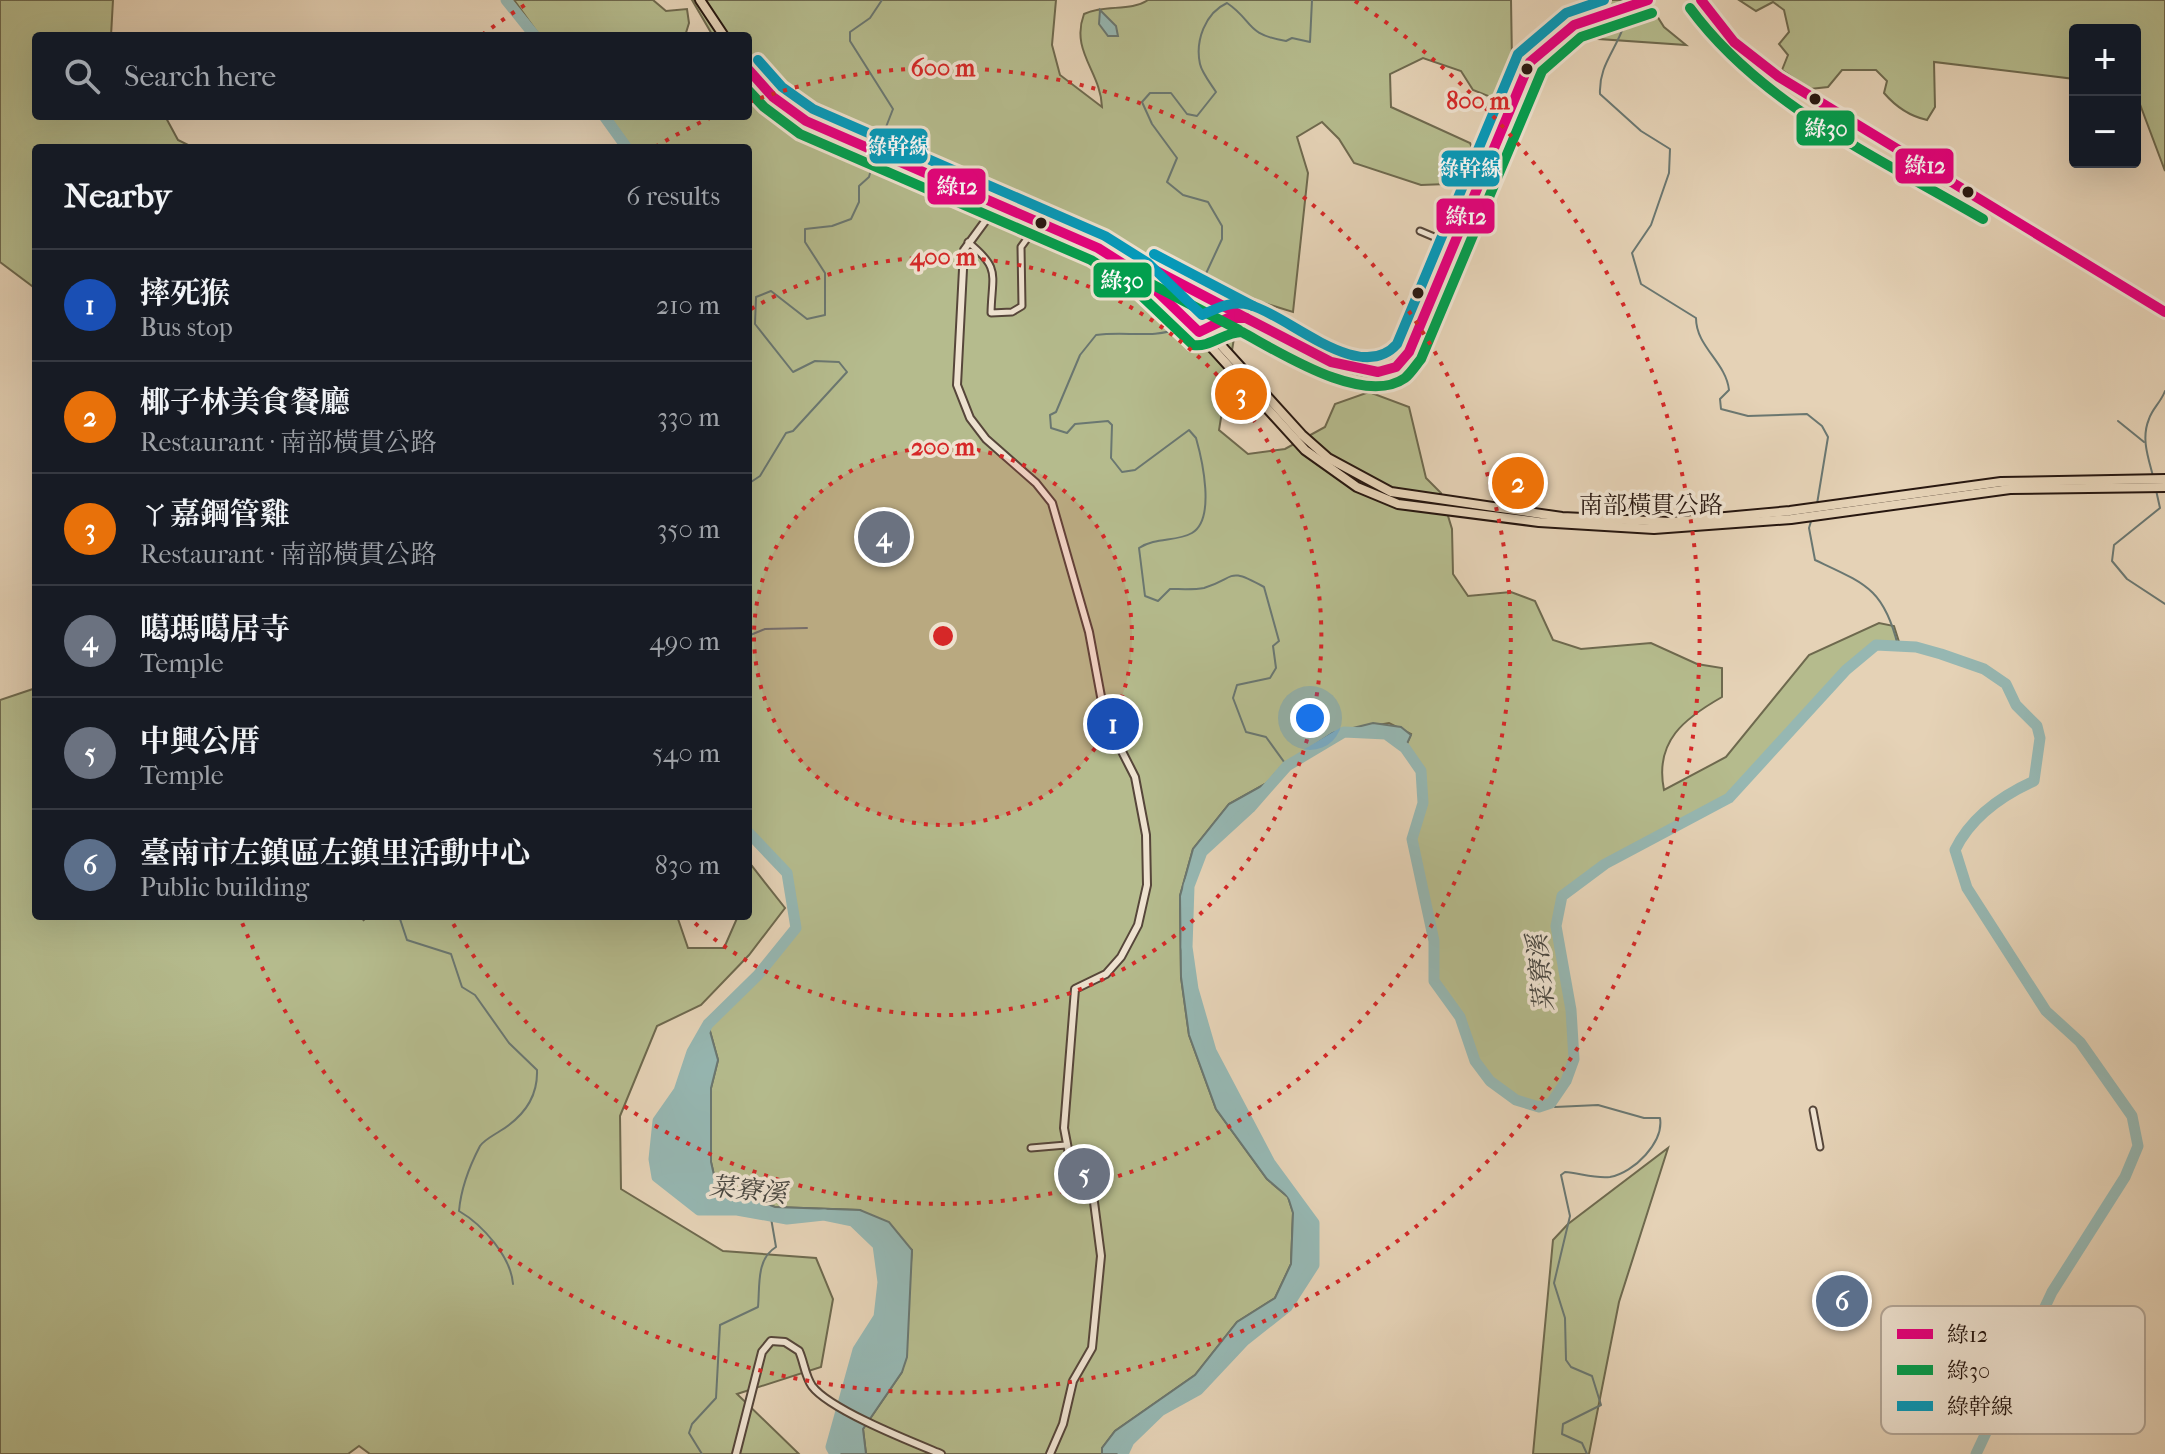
<!DOCTYPE html>
<html lang="en">
<head>
<meta charset="utf-8">
<style>
  :root { --surface:#171b24; --page:#242831; --text:#f1f3f6; --muted:#9ea1a6; --line:#363941; --accent:#c59692 }
  body { margin:0; font-family:"IM FELL French Canon","Noto Serif TC",serif; background:var(--page); color:var(--text) }
  .controls { position:absolute; right:24px; top:24px; display:grid; overflow:hidden; border-radius:8px; box-shadow:0 8px 32px #0002 }
  .controls button { width:72px; height:72px; display:grid; place-items:center; padding:0; border:0; border-bottom:2px solid var(--line); background:var(--surface); color:var(--text); font:40px sans-serif }
  .you { position:absolute; left:1310px; top:718px; width:28px; height:28px; margin:-20px; border:6px solid #fff; border-radius:50%; background:#1a73e8; box-shadow:0 0 0 12px #1a73e833 }
  .badge { display:grid; place-items:center; width:52px; height:52px; border-radius:50%; background:var(--accent); color:#fff; font-size:26px; font-weight:700 }
  .pin { position:absolute; translate:-50% -50%; border:4px solid #fff; box-shadow:0 2px 8px #0006 }
  .list { margin:0; padding:0; list-style:none }
  h2 { display:flex; justify-content:space-between; align-items:center; height:104px; margin:0; padding:0 32px; font-size:34px }
  h2 small { font-size:26px; font-weight:400; color:var(--muted) }
  .list li { display:grid; grid-template-columns:52px 1fr auto; gap:24px; align-items:center; box-sizing:border-box; height:112px; padding:0 32px; border-top:2px solid var(--line) }
  .list b { display:block; font-size:30px; white-space:nowrap }
  .list p { margin:0; font-size:26px; white-space:nowrap; color:var(--muted) }
  .list em { font-size:26px; font-style:normal; color:var(--muted) }
  .icon { flex:none; width:44px; height:44px; fill:none; stroke:currentColor; stroke-width:2; stroke-linecap:round; stroke-linejoin:round }
  .map { position:relative; flex:none; width:2165px; height:1454px; overflow:hidden }
  .search { position:absolute; background:var(--surface); box-shadow:0 8px 32px #0002; left:32px; top:32px; width:720px; height:88px; display:flex; align-items:center; gap:20px; box-sizing:border-box; padding:0 28px; border-radius:8px; color:var(--muted); font-size:30px }
  .panel { position:absolute; background:var(--surface); box-shadow:0 8px 32px #0002; left:32px; top:144px; width:720px; height:776px; border-radius:8px }
  .map>svg:first-child { display:block }
</style>
</head>
<body>
<div class="map">
<svg width="2165" height="1454" viewBox="0 0 2165 1454">
  <rect width="100%" height="100%" fill="#e5d2b6"/>
  <filter id="stains"><feTurbulence type="fractalNoise" baseFrequency=".0025" numOctaves="4"/><feColorMatrix values="0 0 0 0 .2 0 0 0 0 .09 0 0 0 0 .02 0 0 0 .5 -.17"/></filter>
  <radialGradient id="worn" r=".72"><stop offset=".6" stop-color="#630" stop-opacity="0"/><stop offset="1" stop-color="#630" stop-opacity=".3"/></radialGradient>
  <!-- green -->
  <g fill="#b5bb8d" stroke="#6e694e" stroke-width="2">
    <polygon points="0,0 113,0 111,36 36,36 36,116 165,116 178,140 194,148 36,148 36,289 0,262"/>
    <polygon points="514,0 653,0 666,11 687,9 689,23 685,36 540,36"/>
    <path d="M692,0H1056L1052,45L1060,75L1102,107C1101,72 1070,51 1084,14C1104,4 1131,12 1148,0H1511L1512,62L1503,102L1473,90L1461,71L1423,58L1390,74L1391,107L1470,143L1478,164L1447,184L1421,185L1354,163L1339,139L1322,122L1297,137L1308,173L1293,312L1264,303L1235,332L1219,430L1248,454L1285,449L1325,427L1335,404L1369,392L1409,407L1426,478L1441,493L1452,529L1453,574L1468,596L1511,592L1535,601L1553,640L1581,649L1651,643L1697,664L1722,668V697C1685,718 1654,741 1664,790L1726,757L1809,655L1879,623L1894,626L1900,645H1876L1846,670L1729,798L1605,864L1562,896L1556,926L1571,1010L1574,1059L1566,1081L1551,1103L1539,1107L1516,1100L1490,1081L1475,1061L1460,1017L1434,981V941L1412,839L1423,803L1421,771L1405,748L1411,734L1389,723L1333,733L1280,768L1267,783L1229,804L1193,849L1180,896L1181,977L1189,1035L1216,1109L1267,1179L1288,1197L1293,1212L1291,1264L1275,1298L1237,1322L1195,1375L1115,1431L1102,1448V1454H866L863,1429L902,1372L912,1250L860,1210L775,1207L716,1184L711,1162V1088L718,1060L708,1024L758,975L796,928L787,873L748,833V148H627L606,116H748V36H713Z"/>
    <polygon points="1592,0 1654,0 1652,8 1664,27 1686,45 1570,37"/>
    <path d="M1739,0H2165V171L2135,91V30H2075V79L1934,62L1935,107L1927,120C1909,116 1896,107 1884,93L1887,81L1876,70H1842L1828,87L1810,89L1782,70L1788,55L1779,44L1789,32L1784,10L1773,2L1756,11Z"/>
    <polygon points="36,688 36,916 361,916 364,921 362,916 677,916 688,948 724,948 738,916 748,916 748,861 785,908 749,955 701,1005 657,1026 620,1116 621,1189 723,1251 816,1258 833,1299 821,1367 737,1394 799,1454 370,1454 359,1446 348,1454 0,1454 0,700"/>
    <polygon points="1668,1148 1619,1302 1589,1454 1533,1454 1553,1240 1568,1224"/>
  </g>
  <!-- water -->
  <g fill="#96b7b2" stroke="#6a7771" stroke-width="2">
    <polygon points="1100,10 1116,26 1118,36 1108,36 1099,24"/>
    <path d="M1373,723L1401,727L1411,735L1405,748C1366,719 1345,731 1307,754C1284,769 1270,788 1250,807C1236,822 1213,835 1202,853C1190,872 1189,895 1188,917C1186,1005 1222,1086 1268,1160C1289,1193 1327,1222 1314,1266C1303,1299 1270,1318 1245,1340C1229,1355 1216,1374 1199,1389C1172,1413 1141,1415 1123,1454H1102V1448L1115,1431L1195,1375L1237,1322L1275,1298L1291,1264L1293,1213L1288,1197L1267,1179L1216,1109L1189,1035L1181,977L1180,896L1193,849L1229,804L1267,783L1280,768L1333,733Z"/>
    <polygon points="708,1024 718,1060 711,1088 711,1162 716,1184 775,1207 860,1210 889,1222 912,1250 907,1357 902,1372 863,1429 866,1454 835,1454 831,1447 858,1350 879,1317 883,1282 878,1245 853,1221 824,1215 787,1219 737,1210 699,1210 657,1177 654,1159 658,1121 679,1091 692,1052"/>
  </g>
  <g fill="none" stroke-linecap="round" stroke-linejoin="round">
    <!-- stream -->
    <g stroke="#6a7771" stroke-width="2">
      <path d="M1627,0C1629,41 1598,57 1600,94L1641,131L1670,149L1669,173L1651,225L1632,253L1641,284L1696,318C1696,347 1726,362 1729,390L1720,399L1721,409L1748,416L1807,414L1822,426L1828,437L1817,504"/>
      <polyline points="879,145 893,109 850,41 850,32 870,18 882,0"/>
      <path d="M1190,308L1222,239V226L1208,202L1183,195L1167,182L1177,158L1152,124L1142,102L1150,93H1171L1187,114L1197,116L1216,92C1211,84 1202,73 1200,64C1195,41 1205,13 1227,3C1254,21 1244,34 1286,41L1292,38L1310,42L1312,0"/>
      <path d="M1183,321L1180,328C1153,339 1126,331 1096,335L1080,355L1056,412L1050,415L1051,428L1067,433L1075,424L1108,421L1112,425L1111,458L1122,472L1135,470L1189,430L1196,438C1202,459 1216,519 1192,533C1176,542 1156,537 1139,548L1145,596L1158,601L1170,589C1180,589 1194,590 1204,588C1237,578 1226,566 1264,587L1279,641L1273,646L1276,668L1270,678L1237,685L1233,698L1246,732L1266,737L1287,766"/>
      <polyline points="2118,421 2144,442"/>
      <path d="M2153,476C2148,457 2141,438 2149,419C2152,409 2161,402 2165,391"/>
      <polyline points="748,484 760,476 786,433 793,431 847,372 839,362 815,361 793,372 755,324 756,297 771,291 807,319 825,315 825,273 805,242 805,229 832,226 851,219 859,202 859,186 869,177 876,151"/>
      <polyline points="2156,490 2160,508 2114,545 2112,561 2127,579 2165,604"/>
      <path d="M1812,518L1809,528L1815,560C1866,584 1884,589 1898,646"/>
      <polyline points="748,636 765,629 807,628"/>
      <path d="M399,916L407,940L451,954L462,987L475,995L509,1043L537,1070C538,1097 523,1117 500,1131C494,1135 484,1140 480,1146C469,1167 461,1188 459,1211C483,1225 511,1257 513,1284"/>
      <path d="M1551,1103L1555,1107L1598,1105L1644,1118H1660C1664,1142 1634,1173 1610,1177C1596,1179 1579,1173 1565,1172L1561,1175L1570,1216L1554,1283L1565,1318L1566,1360L1571,1367L1592,1376L1601,1405L1563,1424L1562,1434L1582,1443L1587,1454"/>
      <path d="M702,1454L689,1433L692,1424L716,1398L720,1325L758,1307C760,1286 756,1259 776,1247L771,1218"/>
    </g>
    <!-- river -->
    <g stroke="#96b7b2" stroke-width="11">
      <polyline points="506,0 535,36"/>
      <polyline points="604,116 627,148"/>
      <polyline points="748,832 787,873 796,928 758,975 708,1024 692,1052 679,1091 658,1121 654,1159 657,1177 699,1210 737,1210 787,1219 824,1215 853,1221 878,1245 883,1282 879,1317 858,1350 831,1447 835,1454"/>
      <path d="M1123,1454L1129,1441L1160,1411L1198,1390L1244,1341L1287,1307L1314,1265V1223L1270,1163L1211,1051L1193,989L1187,947L1189,886L1202,852L1250,808L1287,766L1344,732L1386,734L1405,748L1421,771L1423,803L1412,839L1434,941V981L1460,1017L1475,1061L1490,1081L1516,1100L1539,1107L1551,1103L1566,1081L1574,1059L1571,1010L1556,926L1562,896L1605,864L1729,798L1846,670L1876,645L1916,647L1941,654L1984,669L2006,684L2016,705L2037,726L2040,738L2034,781C2001,796 1971,817 1955,850L1967,888L2046,1011L2080,1042L2132,1116L2138,1146L2125,1177L2052,1292L1976,1454"/>
    </g>
    <!-- minor casing -->
    <g stroke="#56463a" stroke-width="9">
      <g id="minor">
        <polyline points="1701,0 1734,42 1779,77 2165,312"/>
        <polyline points="1420,231 1453,245"/>
        <path d="M968,242C1001,269 992,273 991,313L1012,312L1022,306L1021,247L1040,221"/>
        <path d="M1143,264L1354,370C1377,377 1398,374 1409,352L1530,62L1574,25L1648,0"/>
        <polyline points="1200,323 1231,311"/>
        <polyline points="1205,328 1221,320 1241,318"/>
        <polyline points="1222,346 1224,329 1241,319"/>
        <polyline points="1813,1110 1820,1147"/>
        <polyline points="1031,1148 1066,1145"/>
      </g>
    </g>
    <!-- tertiary casing -->
    <g stroke="#56463a" stroke-width="10">
      <g id="tertiary">
        <polyline points="1000,201 964,250 957,385 970,418 986,439 1036,483 1052,503 1089,632 1105,718 1135,777 1146,835 1147,885 1138,925 1121,957 1106,974 1075,989 1064,1128 1072,1170 1094,1202 1101,1256 1092,1348 1073,1381 1063,1424 1050,1454"/>
        <path d="M736,1454L762,1352L771,1341L785,1342L799,1351C804,1362 805,1376 812,1386C830,1410 912,1442 941,1454"/>
      </g>
    </g>
    <!-- primary casing -->
    <g stroke="#271710" stroke-width="12">
      <g id="primary">
        <polyline points="700,0 724,36"/>
        <polyline points="748,69 773,97 806,121 1067,224 1132,258 1170,289 1302,435 1328,458 1391,492 1562,517 1671,522 1790,511 2001,482 2165,479"/>
        <polyline points="893,157 903,165 1069,233 1115,257 1164,295 1305,450 1357,487 1398,504 1539,522 1654,529 1791,519 2010,489 2165,487"/>
      </g>
    </g>
    <!-- minor -->
    <use href="#minor" stroke="#eee2d0" stroke-width="5"/>
    <!-- tertiary -->
    <use href="#tertiary" stroke="#eee2d0" stroke-width="6"/>
    <!-- primary -->
    <use href="#primary" stroke="#e5d2b6" stroke-width="8"/>
    <!-- bus-1 casing -->
    <g stroke="#eee2d0" stroke-width="16">
      <g id="bus-1">
        <polyline points="1701,0 1734,42 1779,77 2165,312"/>
        <polyline points="748,69 773,97 806,121 1098,248 1139,274 1199,332 1228,318 1246,318 1331,362 1378,372 1396,367 1409,352 1530,62 1574,25 1648,0"/>
        <polyline points="1147,266 1246,318"/>
      </g>
    </g>
    <!-- bus-2 casing -->
    <g stroke="#eee2d0" stroke-width="16">
      <g id="bus-2">
        <path d="M1690,8C1762,106 1881,159 1983,219"/>
        <path d="M748,90L764,107L800,134L1091,260L1130,285L1193,345C1210,348 1224,332 1242,332C1279,352 1364,407 1405,378C1411,373 1416,365 1421,359L1542,71L1581,37L1652,13"/>
        <polyline points="1140,278 1239,330"/>
      </g>
    </g>
    <!-- bus-3 casing -->
    <g stroke="#eee2d0" stroke-width="16">
      <g id="bus-3">
        <path d="M758,60L782,87L813,109L1105,236L1148,263L1202,315C1217,308 1232,300 1250,305C1288,315 1360,386 1397,344L1518,54L1566,13L1604,0"/>
        <polyline points="1154,254 1253,306"/>
      </g>
    </g>
    <!-- bus-1 -->
    <use href="#bus-1" stroke="#e5007d" stroke-width="10"/>
    <!-- bus-2 -->
    <use href="#bus-2" stroke="#029f4e" stroke-width="10"/>
    <!-- bus-3 -->
    <use href="#bus-3" stroke="#049abb" stroke-width="10"/>
  </g>
  <!-- distance rings -->
  <circle cx="943" cy="636" r="189" fill="#d62828" fill-opacity=".12"/>
  <g fill="none" stroke="#d62828" stroke-width="4" stroke-dasharray="4 8">
    <circle cx="943" cy="636" r="189"/>
    <path d="M751 309A379 379 0 1 1 689 918"/>
    <path d="M655 147A568 568 0 0 1 712 117M749 102A568 568 0 1 1 451 920"/>
    <path d="M482 35A757 757 0 0 1 531 1M1355 1A757 757 0 1 1 241 920"/>
  </g>
  <!-- markers -->
  <g fill="#271710" stroke="#eee2d0" stroke-width="3">
    <circle cx="1527" cy="69" r="7"/>
    <circle cx="1815" cy="99" r="7"/>
    <circle cx="1968" cy="192" r="7"/>
    <circle cx="1041" cy="223" r="7"/>
    <circle cx="1418" cy="293" r="7"/>
  </g>
  <g text-anchor="middle" dominant-baseline="central" stroke-width="7" stroke-linejoin="round" paint-order="stroke">
    <!-- street labels -->
    <g font-size="24" fill="#271710" stroke="#eee2d0">
      <text x="1651" y="505">南部橫貫公路</text>
    </g>
    <!-- water labels -->
    <g font-size="26" font-style="italic" fill="#484741" stroke="#eee2d0">
      <text transform="translate(1541 973) rotate(-96)">菜竂溪</text>
      <text transform="translate(748 1190) rotate(6)">菜竂溪</text>
    </g>
  </g>
  <!-- legend -->
  <rect x="1881" y="1306" width="264" height="128" rx="12" fill="#eee2d0" stroke="#b2a596" stroke-width="2"/>
  <rect x="1897" y="1329" width="36" height="10" fill="#e5007d"/>
  <rect x="1897" y="1365" width="36" height="10" fill="#029f4e"/>
  <rect x="1897" y="1401" width="36" height="10" fill="#049abb"/>
  <g font-size="22" fill="#271710">
    <text x="1947" y="1342">綠12</text>
    <text x="1947" y="1378">綠30</text>
    <text x="1947" y="1414">綠幹線</text>
  </g>
  <circle cx="943" cy="636" r="12" fill="#d62828" stroke="#eee2d0" stroke-width="4"/>
  <g font-size="24" text-anchor="middle" font-weight="bold" fill="#d62828" stroke="#eee2d0" stroke-width="7" stroke-linejoin="round" paint-order="stroke">
    <text x="943" y="76">600 m</text>
    <text x="1478" y="109">800 m</text>
    <text x="943" y="265">400 m</text>
    <text x="943" y="455">200 m</text>
  </g>
  <g stroke="#eee2d0" stroke-width="3">
    <rect x="1795" y="109" width="61" height="38" rx="8" fill="#029f4e"/>
    <rect x="868" y="127" width="61" height="38" rx="8" fill="#049abb"/>
    <rect x="1894" y="147" width="61" height="38" rx="8" fill="#e5007d"/>
    <rect x="1440" y="149" width="61" height="39" rx="8" fill="#049abb"/>
    <rect x="926" y="167" width="61" height="39" rx="8" fill="#e5007d"/>
    <rect x="1435" y="197" width="61" height="38" rx="8" fill="#e5007d"/>
    <rect x="1092" y="261" width="61" height="38" rx="8" fill="#029f4e"/>
  </g>
  <g font-size="22" text-anchor="middle" font-weight="bold" fill="#fff">
    <text x="1826" y="136">綠30</text>
    <text x="898" y="154">綠幹線</text>
    <text x="1925" y="173">綠12</text>
    <text x="1470" y="176">綠幹線</text>
    <text x="957" y="194">綠12</text>
    <text x="1466" y="224">綠12</text>
    <text x="1122" y="288">綠30</text>
  </g>
  <rect width="100%" height="100%" filter="url(#stains)"/>
  <rect width="100%" height="100%" fill="url(#worn)"/>
</svg>
<div class="controls">
<button>+</button>
<button>−</button>
</div>
<div class="you"></div>
<div class="pin badge" style="left:1113px;top:724px;background:#1a4fb4">1</div>
<div class="pin badge" style="left:1518px;top:483px;background:#e8710a">2</div>
<div class="pin badge" style="left:1241px;top:394px;background:#e8710a">3</div>
<div class="pin badge" style="left:884px;top:537px;background:#6b7280">4</div>
<div class="pin badge" style="left:1084px;top:1174px;background:#6b7280">5</div>
<div class="pin badge" style="left:1842px;top:1301px;background:#5c6f8a">6</div>
<div class="search"><svg class="icon" aria-label="search" viewBox="0 0 24 24"><circle cx="10" cy="10" r="6"/><path d="M15 15l6 6"/></svg>Search here</div>
<section class="panel">
<h2>Nearby<small>6 results</small></h2>
<ul class="list">
<li><span class="badge" style="background:#1a4fb4">1</span><div><b>摔死猴</b><p>Bus stop</p></div><em>210 m</em></li>
<li><span class="badge" style="background:#e8710a">2</span><div><b>椰子林美食餐廳</b><p>Restaurant · 南部橫貫公路</p></div><em>330 m</em></li>
<li><span class="badge" style="background:#e8710a">3</span><div><b>ㄚ嘉鋼管雞</b><p>Restaurant · 南部橫貫公路</p></div><em>350 m</em></li>
<li><span class="badge" style="background:#6b7280">4</span><div><b>噶瑪噶居寺</b><p>Temple</p></div><em>490 m</em></li>
<li><span class="badge" style="background:#6b7280">5</span><div><b>中興公厝</b><p>Temple</p></div><em>540 m</em></li>
<li><span class="badge" style="background:#5c6f8a">6</span><div><b>臺南市左鎮區左鎮里活動中心</b><p>Public building</p></div><em>830 m</em></li>
</ul>
</section>
</div>
</body>
</html>
